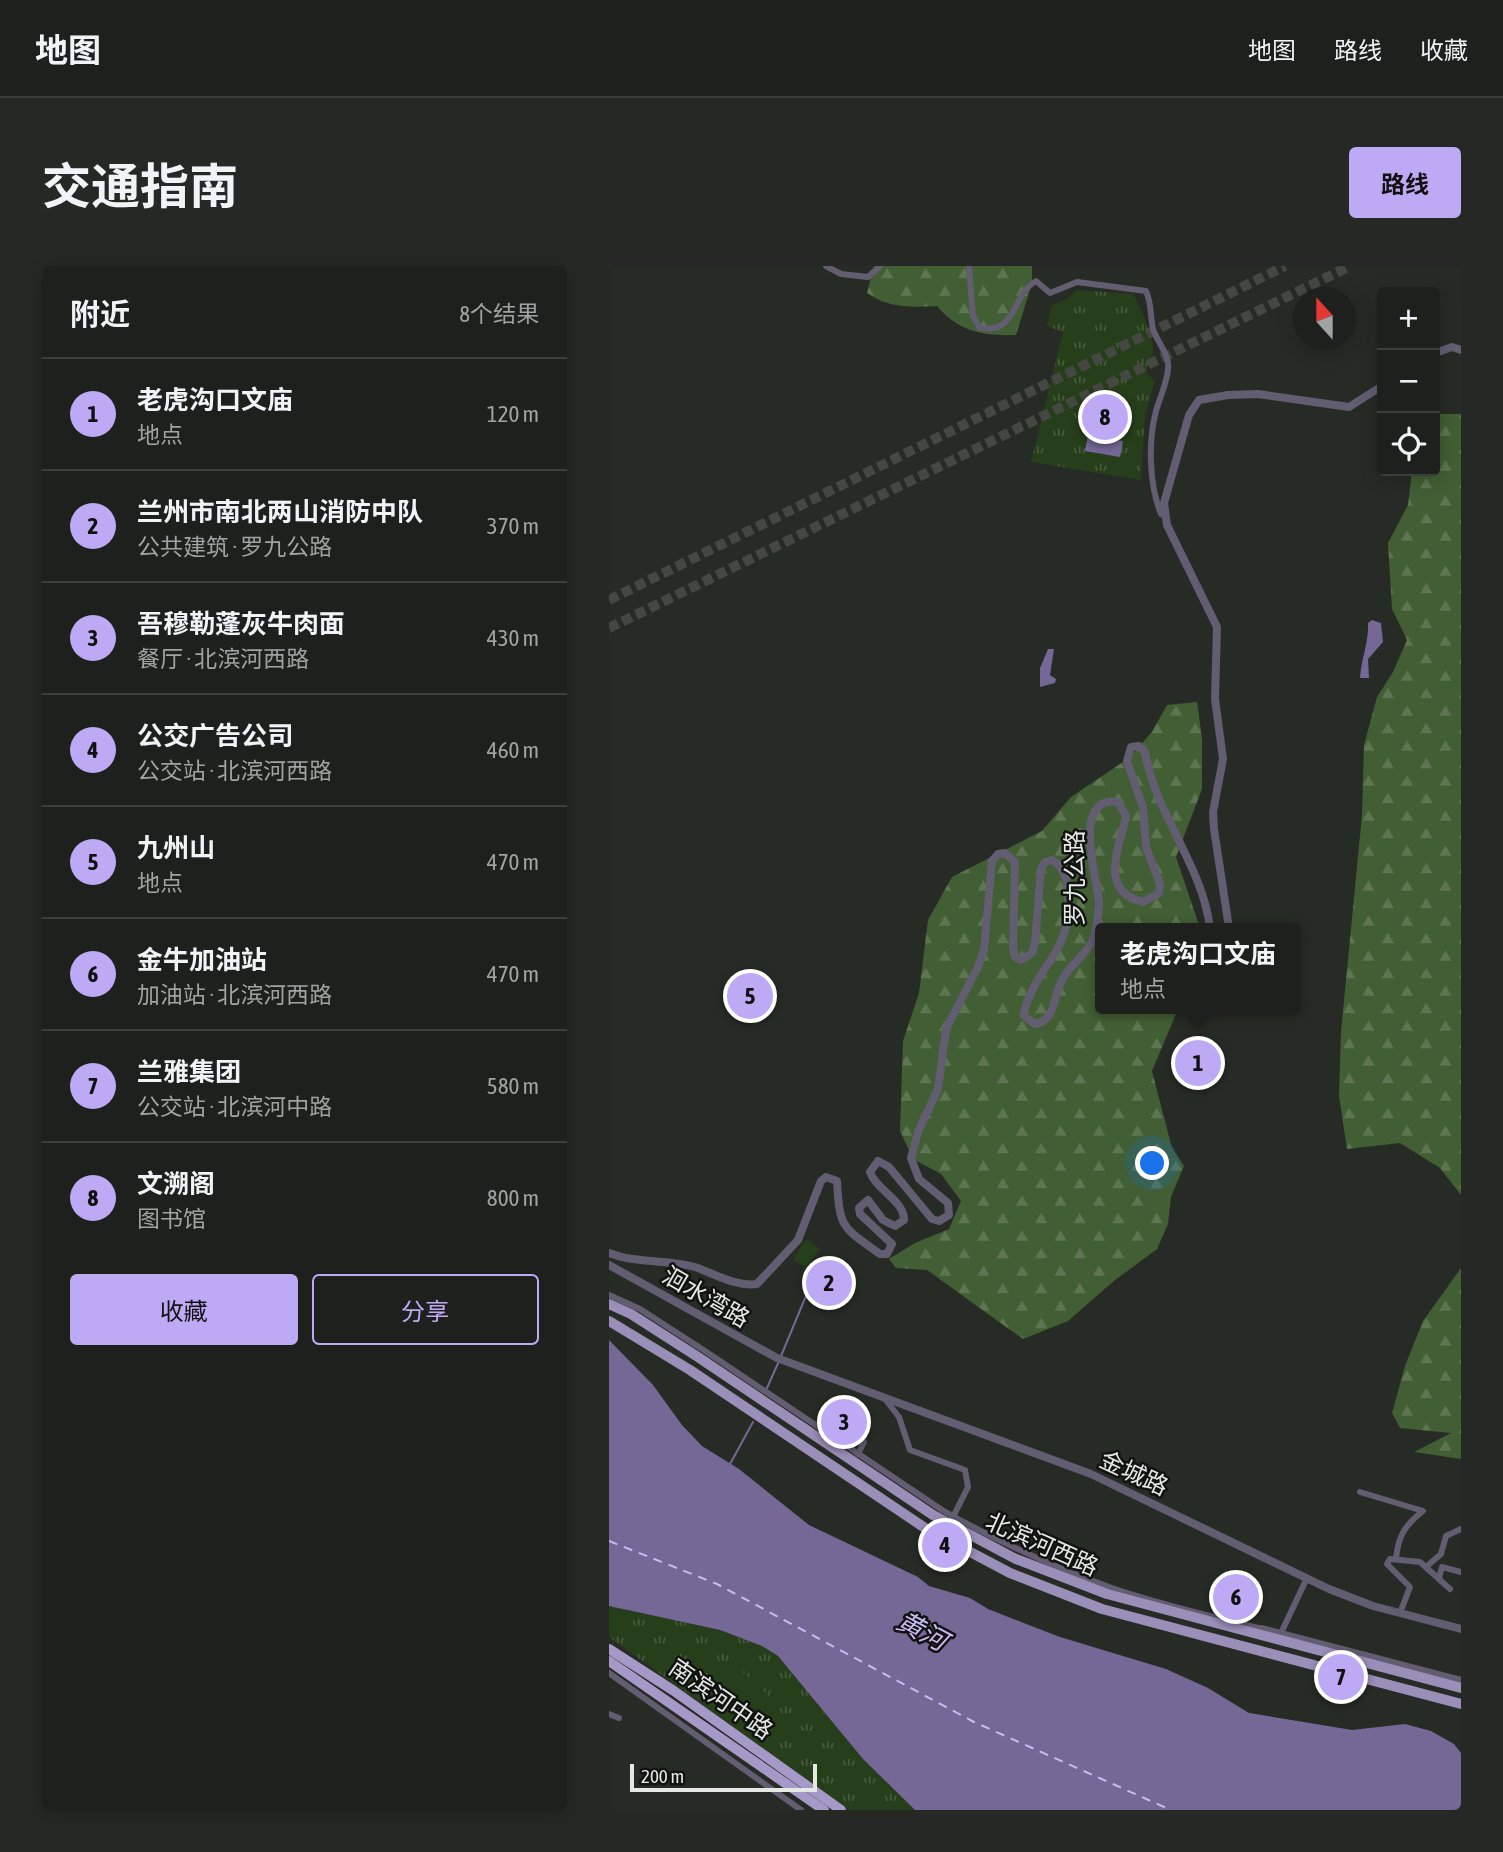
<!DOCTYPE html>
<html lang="zh">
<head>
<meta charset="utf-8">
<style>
  :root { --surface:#1d201c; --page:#252825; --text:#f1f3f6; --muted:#a0a3a3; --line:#3b3e3b; --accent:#bea9f4 }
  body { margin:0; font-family:"Asap Condensed","Noto Sans SC",sans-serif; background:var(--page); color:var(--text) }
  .controls { position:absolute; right:21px; top:21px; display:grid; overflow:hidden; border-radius:7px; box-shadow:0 4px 18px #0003 }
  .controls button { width:63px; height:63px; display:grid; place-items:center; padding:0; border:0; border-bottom:2px solid var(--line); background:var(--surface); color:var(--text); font:35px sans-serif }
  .compass { position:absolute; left:684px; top:21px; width:63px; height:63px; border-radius:50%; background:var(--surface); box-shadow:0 4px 18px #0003; rotate:339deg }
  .scale { position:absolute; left:21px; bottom:18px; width:187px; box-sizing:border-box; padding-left:7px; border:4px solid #e5e8e4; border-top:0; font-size:19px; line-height:24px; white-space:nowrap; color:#e5e8e4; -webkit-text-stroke:5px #111310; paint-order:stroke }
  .you { position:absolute; left:544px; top:898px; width:24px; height:24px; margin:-18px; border:5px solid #fff; border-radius:50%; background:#1a73e8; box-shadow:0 0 0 10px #1a73e833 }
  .badge { display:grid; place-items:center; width:46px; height:46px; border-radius:50%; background:var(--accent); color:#111; font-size:23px; font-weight:700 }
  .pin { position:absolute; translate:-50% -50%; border:4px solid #fff; box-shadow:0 2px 7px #0006 }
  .popup { position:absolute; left:486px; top:657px; width:206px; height:91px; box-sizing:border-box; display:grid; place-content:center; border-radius:7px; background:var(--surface); filter:drop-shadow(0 2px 5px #0005); font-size:23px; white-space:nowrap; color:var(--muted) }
  .popup b { font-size:26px; color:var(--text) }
  .popup::after { content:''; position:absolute; left:50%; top:100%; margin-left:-14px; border:14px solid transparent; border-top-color:var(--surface) }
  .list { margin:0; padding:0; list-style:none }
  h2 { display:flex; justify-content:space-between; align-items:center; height:91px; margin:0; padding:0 28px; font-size:30px }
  h2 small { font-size:23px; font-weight:400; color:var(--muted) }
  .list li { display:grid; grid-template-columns:46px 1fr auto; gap:21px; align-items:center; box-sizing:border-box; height:112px; padding:0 28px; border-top:2px solid var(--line) }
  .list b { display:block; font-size:26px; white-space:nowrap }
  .list p { margin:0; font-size:23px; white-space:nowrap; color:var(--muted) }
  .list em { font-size:23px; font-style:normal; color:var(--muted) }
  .actions { display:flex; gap:14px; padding:21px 28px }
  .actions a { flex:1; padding:16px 0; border:2px solid var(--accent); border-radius:7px; text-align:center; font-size:24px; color:var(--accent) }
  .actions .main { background:var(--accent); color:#111 }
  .icon { flex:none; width:38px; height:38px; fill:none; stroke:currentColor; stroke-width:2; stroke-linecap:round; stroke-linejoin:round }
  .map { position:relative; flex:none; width:852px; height:1544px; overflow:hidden; border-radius:7px }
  header { display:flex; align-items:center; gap:42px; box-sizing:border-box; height:98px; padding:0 35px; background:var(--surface); border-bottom:2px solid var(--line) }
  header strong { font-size:33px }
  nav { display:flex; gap:38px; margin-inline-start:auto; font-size:24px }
  .intro { display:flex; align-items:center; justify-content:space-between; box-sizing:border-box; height:168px; padding:0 42px }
  h1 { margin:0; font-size:49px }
  .button { padding:18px 32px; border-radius:7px; background:var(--accent); color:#111; font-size:24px; font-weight:700 }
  main { display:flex; gap:42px; padding:0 42px }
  aside { flex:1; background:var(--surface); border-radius:7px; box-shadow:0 4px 18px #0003 }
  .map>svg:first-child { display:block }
</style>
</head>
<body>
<header>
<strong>地图</strong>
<nav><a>地图</a><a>路线</a><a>收藏</a></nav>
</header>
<div class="intro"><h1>交通指南</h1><a class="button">路线</a></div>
<main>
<aside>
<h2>附近<small>8个结果</small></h2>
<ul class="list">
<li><span class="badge">1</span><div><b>老虎沟口文庙</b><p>地点</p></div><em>120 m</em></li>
<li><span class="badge">2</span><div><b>兰州市南北两山消防中队</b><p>公共建筑 · 罗九公路</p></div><em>370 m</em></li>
<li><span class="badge">3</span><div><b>吾穆勒蓬灰牛肉面</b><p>餐厅 · 北滨河西路</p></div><em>430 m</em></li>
<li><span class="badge">4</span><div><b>公交广告公司</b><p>公交站 · 北滨河西路</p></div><em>460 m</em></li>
<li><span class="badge">5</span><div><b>九州山</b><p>地点</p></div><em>470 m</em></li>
<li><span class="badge">6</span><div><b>金牛加油站</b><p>加油站 · 北滨河西路</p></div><em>470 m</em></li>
<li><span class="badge">7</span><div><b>兰雅集团</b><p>公交站 · 北滨河中路</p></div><em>580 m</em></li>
<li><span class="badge">8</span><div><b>文溯阁</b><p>图书馆</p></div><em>800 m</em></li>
</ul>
<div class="actions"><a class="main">收藏</a><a>分享</a></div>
</aside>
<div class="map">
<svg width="852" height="1544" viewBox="0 0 852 1544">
  <defs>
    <pattern id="grass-tufts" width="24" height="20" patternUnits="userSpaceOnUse" patternTransform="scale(1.75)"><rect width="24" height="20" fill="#273e1b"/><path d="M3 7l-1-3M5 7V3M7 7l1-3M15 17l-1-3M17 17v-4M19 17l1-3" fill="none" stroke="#465a3c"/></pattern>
    <pattern id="forest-firs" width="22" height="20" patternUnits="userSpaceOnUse" patternTransform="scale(1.75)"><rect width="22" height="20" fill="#425e34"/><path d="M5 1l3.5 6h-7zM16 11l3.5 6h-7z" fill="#5d7551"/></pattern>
  </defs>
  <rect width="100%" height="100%" fill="#272b25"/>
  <!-- grass -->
  <g fill="url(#grass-tufts)">
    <path d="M467,24L524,28C530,38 545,74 544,85C543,92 539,100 537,107L546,115L536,149L532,214L422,196L454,66L438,60L443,39L460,32Z"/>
    <polygon points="0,1340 111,1364 153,1380 169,1390 254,1493 306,1544 240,1544 0,1371"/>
  </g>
  <!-- forest -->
  <g fill="url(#forest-firs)">
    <path d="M265,0H423V17L407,69C375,70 350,66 328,40C302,41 281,43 258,27Z"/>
    <polygon points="828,148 852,148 852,929 831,902 791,877 738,883 730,830 732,766 753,549 755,479 768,431 784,406 798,374 783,343 779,277 799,239 803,205 826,205"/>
    <polygon points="588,436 593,472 593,523 567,591 591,662 491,662 491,743 569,743 543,805 563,882 575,900 562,931 559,958 548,983 506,1014 459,1055 414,1073 318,1004 287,1002 280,993 306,977 340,963 352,935 332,908 304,893 291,865 294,775 310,727 319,654 343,611 433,565 462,531 520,492 543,466 558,439"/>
    <polygon points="852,1002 852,1193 805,1186 842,1167 791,1162 783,1147 796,1100 814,1055"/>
  </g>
  <!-- garden -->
  <g fill="#273e1b">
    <polygon points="197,973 211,983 197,1002 184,993"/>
    <path d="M129,1403C146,1415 153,1424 167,1436L168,1450L179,1461L176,1466L120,1425L117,1420Z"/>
  </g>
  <!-- water -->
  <g fill="#756796">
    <polygon points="479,169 514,175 511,191 476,185"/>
    <path d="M763,354L772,357L774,376L759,393L760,412H751C752,393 760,376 759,357Z"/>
    <polygon points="439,383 445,383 441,409 447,413 446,417 431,421 431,402"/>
    <polygon points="0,1074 44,1119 73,1159 93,1180 130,1203 200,1259 309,1311 320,1320 361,1332 379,1343 451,1371 557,1403 599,1422 640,1447 743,1464 796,1458 822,1465 845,1478 852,1487 852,1544 306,1544 254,1493 169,1390 153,1380 111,1364 0,1340"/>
  </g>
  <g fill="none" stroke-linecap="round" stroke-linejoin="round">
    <!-- stream -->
    <g stroke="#756796" stroke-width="2">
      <polyline points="172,1090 199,1025 200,1012"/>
      <polyline points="158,1122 170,1095"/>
      <polyline points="121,1198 144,1156"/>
    </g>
    <!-- ferry -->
    <polyline stroke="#cabaf5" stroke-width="2" stroke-dasharray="9 7" stroke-linecap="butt" points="0,1275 108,1318 365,1456 562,1544"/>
    <!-- trunk-tunnel -->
    <g stroke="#444742" stroke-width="10" stroke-dasharray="10 5" stroke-linecap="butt">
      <polyline points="0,334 676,0"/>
      <polyline points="0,362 741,0"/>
    </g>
    <!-- minor -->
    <g stroke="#625d71" stroke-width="6">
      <polyline points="217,0 232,8 259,11 271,0"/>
      <path d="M360,0L364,50L371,62C409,68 402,29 427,15L441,27L468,16L537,25C543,38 541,50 544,63C548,76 561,89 559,103C558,117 551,131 547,145C539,176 540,218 552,248L556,250"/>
      <path d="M0,1029L31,1043L99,1087L333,1244C388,1275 444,1301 503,1322C552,1339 603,1350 653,1363"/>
      <polyline points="276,1133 290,1151 301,1184 356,1204 359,1221 343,1253"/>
      <polyline points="228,1141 250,1165 255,1176 249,1188"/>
      <path d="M751,1226L814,1245C796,1259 789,1270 787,1293"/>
      <polyline points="817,1301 832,1288 837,1270 852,1263"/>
      <polyline points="830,1312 833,1301 852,1306"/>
      <polyline points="791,1347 801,1321 778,1298 781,1293 811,1296 841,1323"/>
      <polyline points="672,1367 698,1312"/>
      <polyline points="0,1407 192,1544"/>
      <polyline points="0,1448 10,1452"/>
    </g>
    <!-- tertiary -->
    <g stroke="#625d71" stroke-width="8">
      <polyline points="826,87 843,81 852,84"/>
      <polyline points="620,662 605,563 604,546 614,493 606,433 608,361 558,259 555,237 580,149 590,134 619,129 649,128 740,141 773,120"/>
      <path d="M0,987C28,998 58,993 86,1001C106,1008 127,1021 148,1018L189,974L212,915L217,911L228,915C231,963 232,960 271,988H278L283,978L251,948L250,942L259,934L274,954L286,960L295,954C295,934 267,924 261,906L269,895L280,901L323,953L330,955L340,949L339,937L310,913L302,892L309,866L329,823L337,763L369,701L375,684L383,595L389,588L396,587L406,596L404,682L406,691L412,694L423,687L426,677L432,603L436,596L443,594C455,601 458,613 459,627C463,688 432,693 416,742L415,750L426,758C445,755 444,736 450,721C457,699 480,690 486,668C488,658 490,647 490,636C489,613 461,529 509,536L517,550C511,581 488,625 534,636L550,627L551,618L537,581L534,541L518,495L522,481L530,480L536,486C547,550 593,598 601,662"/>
      <polyline points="0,999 168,1092 482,1208 720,1323 764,1340 852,1363"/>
      <polyline points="653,1363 852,1415"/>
    </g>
    <!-- primary -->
    <g stroke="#9a8fb9" stroke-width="10">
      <polyline points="0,1038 22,1048 89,1091 324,1249 407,1293 498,1328 852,1422"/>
      <polyline points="0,1055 81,1104 316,1262 401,1307 493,1343 852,1438"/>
    </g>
    <!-- trunk -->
    <g stroke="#a599c7" stroke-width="10">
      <polyline points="0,1383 65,1425 232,1544"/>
      <polyline points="0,1395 215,1544"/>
    </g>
  </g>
  <g text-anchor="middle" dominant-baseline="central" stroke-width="5" stroke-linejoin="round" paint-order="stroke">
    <!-- street labels -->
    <g font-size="24" fill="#e5e8e4" stroke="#111310">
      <text transform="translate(465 612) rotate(-90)">罗九公路</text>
      <text transform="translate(97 1031) rotate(30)">洄水湾路</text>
      <text transform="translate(525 1207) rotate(25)">金城路</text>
      <text transform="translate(433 1278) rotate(24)">北滨河西路</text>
      <text transform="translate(112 1433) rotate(35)">南滨河中路</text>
    </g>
    <!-- water labels -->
    <g font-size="26" font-style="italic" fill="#cabaf5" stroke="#111310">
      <text transform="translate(313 1365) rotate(28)">黄河</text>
    </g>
  </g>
</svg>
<div class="controls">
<button>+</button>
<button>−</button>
<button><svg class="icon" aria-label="locate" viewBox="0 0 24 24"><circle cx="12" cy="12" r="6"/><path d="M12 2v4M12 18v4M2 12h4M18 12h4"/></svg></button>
</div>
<svg class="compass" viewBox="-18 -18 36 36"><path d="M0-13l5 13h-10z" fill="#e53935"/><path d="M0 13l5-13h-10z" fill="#a0a3a3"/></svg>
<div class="scale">200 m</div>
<div class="you"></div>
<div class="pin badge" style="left:589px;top:797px">1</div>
<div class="popup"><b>老虎沟口文庙</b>地点</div>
<div class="pin badge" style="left:220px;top:1017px">2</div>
<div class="pin badge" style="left:235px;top:1156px">3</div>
<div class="pin badge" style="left:336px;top:1279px">4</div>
<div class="pin badge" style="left:141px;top:730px">5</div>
<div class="pin badge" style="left:627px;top:1331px">6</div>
<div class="pin badge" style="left:732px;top:1411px">7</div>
<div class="pin badge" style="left:496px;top:151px">8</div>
</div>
</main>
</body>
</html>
